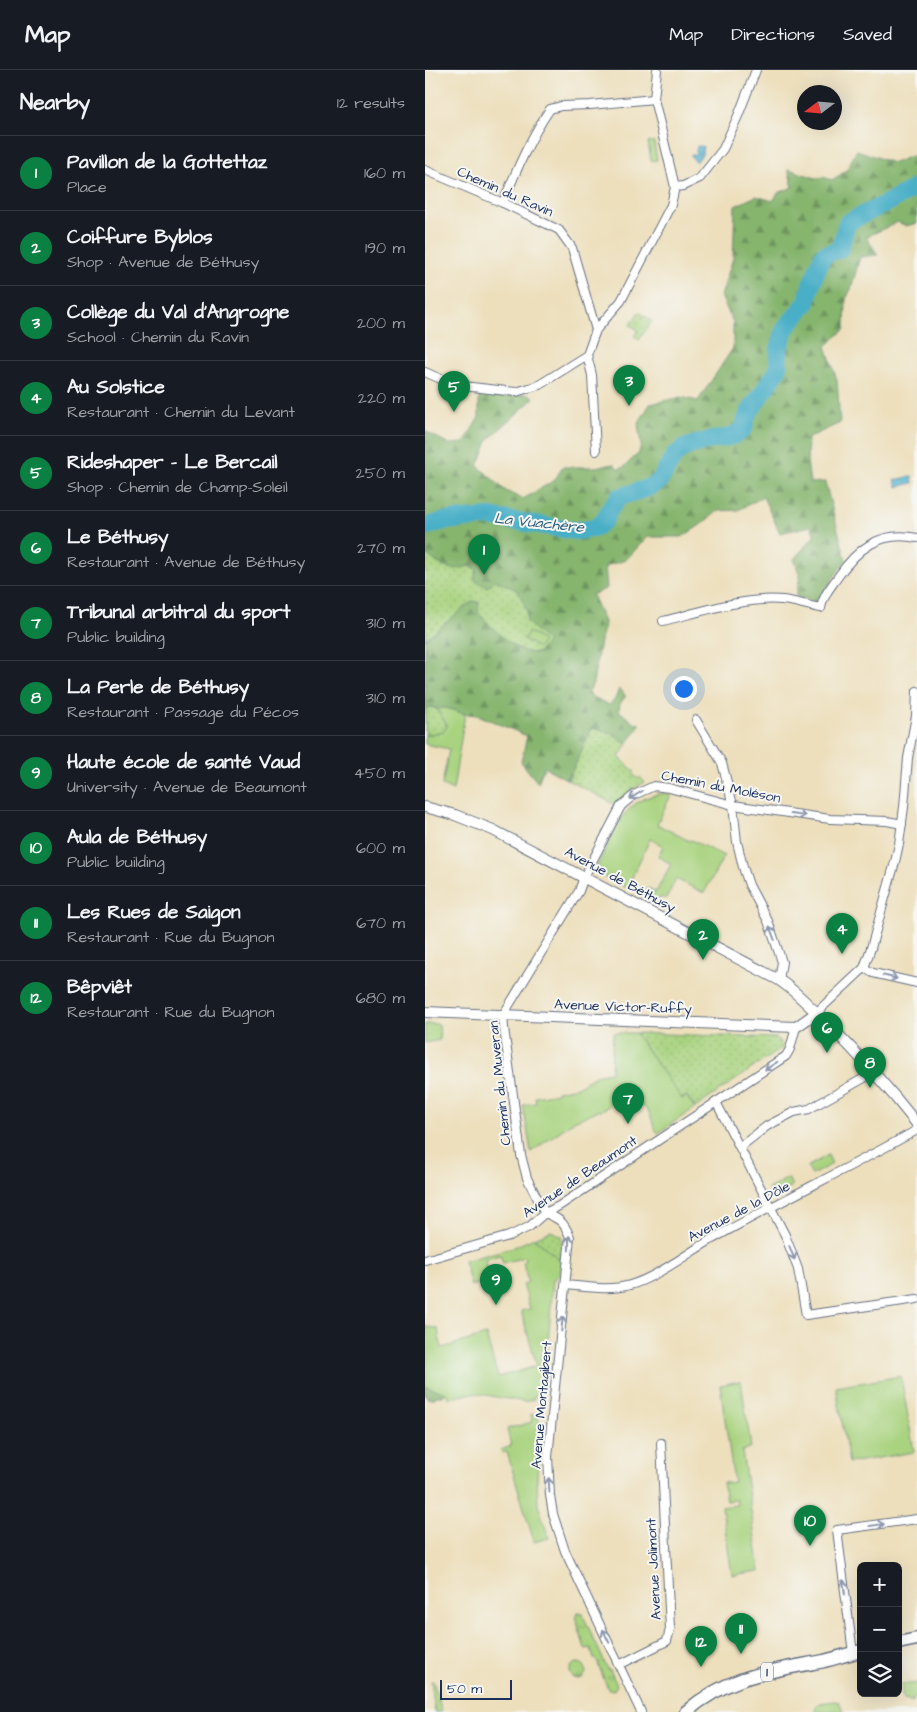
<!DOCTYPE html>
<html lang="en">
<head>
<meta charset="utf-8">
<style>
  :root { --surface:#171b24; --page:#242831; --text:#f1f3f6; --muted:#9ea1a6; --line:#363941; --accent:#0b8043 }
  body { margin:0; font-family:"Architects Daughter",sans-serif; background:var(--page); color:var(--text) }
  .controls { position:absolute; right:15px; bottom:15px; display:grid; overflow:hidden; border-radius:8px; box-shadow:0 5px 20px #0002 }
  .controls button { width:45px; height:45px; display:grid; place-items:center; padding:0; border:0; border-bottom:1px solid var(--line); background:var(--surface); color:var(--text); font:25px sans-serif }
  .compass { position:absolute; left:372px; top:15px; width:45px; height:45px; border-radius:50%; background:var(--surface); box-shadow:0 5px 20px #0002; rotate:254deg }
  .scale { position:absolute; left:15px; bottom:12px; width:72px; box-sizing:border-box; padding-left:5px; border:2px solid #1b2f5e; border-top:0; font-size:14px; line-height:18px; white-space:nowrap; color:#1b2f5e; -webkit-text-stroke:4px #f6f6f2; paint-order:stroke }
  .you { position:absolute; left:258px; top:618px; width:18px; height:18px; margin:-12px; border:4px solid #fff; border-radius:50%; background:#1a73e8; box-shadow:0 0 0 8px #1a73e833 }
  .badge { display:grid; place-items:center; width:32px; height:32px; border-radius:50%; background:var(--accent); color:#fff; font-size:16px; font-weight:700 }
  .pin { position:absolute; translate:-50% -41px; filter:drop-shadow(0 1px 2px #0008) }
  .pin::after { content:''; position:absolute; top:26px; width:18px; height:15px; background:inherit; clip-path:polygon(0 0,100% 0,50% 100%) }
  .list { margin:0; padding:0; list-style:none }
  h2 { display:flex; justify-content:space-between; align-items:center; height:65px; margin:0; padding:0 20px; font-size:21px }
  h2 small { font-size:16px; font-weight:400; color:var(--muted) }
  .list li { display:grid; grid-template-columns:32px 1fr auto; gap:15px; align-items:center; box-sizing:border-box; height:75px; padding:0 20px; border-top:1px solid var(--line) }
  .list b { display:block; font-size:19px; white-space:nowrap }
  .list p { margin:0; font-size:16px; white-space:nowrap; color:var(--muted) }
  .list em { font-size:16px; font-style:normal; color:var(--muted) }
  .icon { flex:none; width:28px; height:28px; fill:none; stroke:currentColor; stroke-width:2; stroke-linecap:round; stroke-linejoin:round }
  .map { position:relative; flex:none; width:492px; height:1642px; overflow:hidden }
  header { display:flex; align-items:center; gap:30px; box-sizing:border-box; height:70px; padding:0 25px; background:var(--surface); border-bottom:1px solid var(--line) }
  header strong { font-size:24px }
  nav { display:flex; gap:28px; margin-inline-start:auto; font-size:18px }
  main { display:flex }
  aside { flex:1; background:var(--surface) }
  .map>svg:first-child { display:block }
</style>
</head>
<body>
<header>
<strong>Map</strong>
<nav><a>Map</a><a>Directions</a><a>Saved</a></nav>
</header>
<main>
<aside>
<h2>Nearby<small>12 results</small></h2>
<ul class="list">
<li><span class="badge">1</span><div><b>Pavillon de la Gottettaz</b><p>Place</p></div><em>160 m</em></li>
<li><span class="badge">2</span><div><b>Coiffure Byblos</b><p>Shop · Avenue de Béthusy</p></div><em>190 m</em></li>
<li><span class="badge">3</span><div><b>Collège du Val d'Angrogne</b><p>School · Chemin du Ravin</p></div><em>200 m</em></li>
<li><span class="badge">4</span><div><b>Au Solstice</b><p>Restaurant · Chemin du Levant</p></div><em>220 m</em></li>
<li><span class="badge">5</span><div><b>Rideshaper - Le Bercail</b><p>Shop · Chemin de Champ-Soleil</p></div><em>250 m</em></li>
<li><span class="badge">6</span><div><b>Le Béthusy</b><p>Restaurant · Avenue de Béthusy</p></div><em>270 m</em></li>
<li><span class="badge">7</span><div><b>Tribunal arbitral du sport</b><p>Public building</p></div><em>310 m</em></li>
<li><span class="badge">8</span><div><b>La Perle de Béthusy</b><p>Restaurant · Passage du Pécos</p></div><em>310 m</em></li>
<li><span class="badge">9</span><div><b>Haute école de santé Vaud</b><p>University · Avenue de Beaumont</p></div><em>450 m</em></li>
<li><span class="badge">10</span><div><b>Aula de Béthusy</b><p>Public building</p></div><em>600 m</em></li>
<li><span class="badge">11</span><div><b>Les Rues de Saigon</b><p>Restaurant · Rue du Bugnon</p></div><em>670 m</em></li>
<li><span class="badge">12</span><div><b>Bêpviêt</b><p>Restaurant · Rue du Bugnon</p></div><em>680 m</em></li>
</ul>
</aside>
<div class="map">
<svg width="492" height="1642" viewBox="0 0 492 1642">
  <defs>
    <pattern id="grass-tufts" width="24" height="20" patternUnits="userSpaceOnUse" patternTransform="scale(1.25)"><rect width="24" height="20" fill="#a9d37f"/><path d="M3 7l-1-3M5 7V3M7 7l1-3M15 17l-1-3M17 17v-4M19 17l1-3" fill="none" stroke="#91b570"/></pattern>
    <pattern id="forest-firs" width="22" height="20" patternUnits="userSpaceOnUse" patternTransform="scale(1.25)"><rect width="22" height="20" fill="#86b56e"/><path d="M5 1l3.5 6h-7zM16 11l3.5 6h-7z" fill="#6d945e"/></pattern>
    <pattern id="park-dots" width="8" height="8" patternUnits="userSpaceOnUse" patternTransform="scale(1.25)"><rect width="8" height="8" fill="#a9d37f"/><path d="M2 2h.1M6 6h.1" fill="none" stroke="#91b570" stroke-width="1.8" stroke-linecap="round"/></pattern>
    <pattern id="water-waves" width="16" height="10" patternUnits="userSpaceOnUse" patternTransform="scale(1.25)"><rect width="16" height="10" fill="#48afc7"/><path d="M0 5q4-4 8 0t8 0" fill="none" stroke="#3b8fa5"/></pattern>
  </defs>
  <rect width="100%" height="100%" fill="#f6f6f2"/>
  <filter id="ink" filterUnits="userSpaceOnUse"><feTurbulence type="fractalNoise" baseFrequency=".02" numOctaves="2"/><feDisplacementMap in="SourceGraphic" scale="10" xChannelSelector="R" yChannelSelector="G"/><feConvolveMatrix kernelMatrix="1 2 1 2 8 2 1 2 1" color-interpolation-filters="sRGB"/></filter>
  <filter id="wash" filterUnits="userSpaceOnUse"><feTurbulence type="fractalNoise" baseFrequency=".0096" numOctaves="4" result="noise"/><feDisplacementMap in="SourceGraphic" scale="20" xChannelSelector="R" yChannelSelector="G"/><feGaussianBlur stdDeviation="1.12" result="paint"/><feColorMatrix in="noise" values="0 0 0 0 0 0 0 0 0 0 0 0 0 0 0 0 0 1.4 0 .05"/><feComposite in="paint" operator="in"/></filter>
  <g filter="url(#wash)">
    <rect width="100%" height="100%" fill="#eddfbc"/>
    <!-- grass -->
    <g fill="url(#grass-tufts)" stroke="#62816e">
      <polygon points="153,1542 157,1543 183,1600 185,1600 192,1615 189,1620 183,1619 171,1589 169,1589 166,1578 160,1579 150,1546"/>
      <circle cx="153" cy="1601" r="8"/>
      <polygon points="492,1613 492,1620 487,1632 484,1632 483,1629 478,1630 476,1615"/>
      <polygon points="410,1631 414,1632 419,1642 411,1641 390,1642 391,1636 395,1633"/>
    </g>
    <!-- forest -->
    <g fill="url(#forest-firs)" stroke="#507266">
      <path d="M432,80L468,93L492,84V153L481,156L473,152L441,167L453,185L435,187L426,219L421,229L420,259L401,276L412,310L415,353L383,368L382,391L385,413L400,412L421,490L391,533L371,526L375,506L369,489L390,465L386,456L355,463L338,427L313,440L293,441L274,456L257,467H222L201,490L180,496L182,518L167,525L179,552L178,563L175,571L168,613L163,624L184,635L190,629L194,619L201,626L195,633L194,641L209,653L215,654L208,666L201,674L189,664L167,658L143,710L119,697L113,713L96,692L102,666L53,645L40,644L21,638L12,639L6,636L0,640V569L48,531L54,532C68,552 85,584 112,583L102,552V541L49,510L52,499L44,496C25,502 18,498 3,485L0,486V361L24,374L39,373L54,347V323L73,327L104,324L109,328L64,369L53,396L81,421L98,429L130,410L137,397H169L189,394L194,399L199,397L214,383L216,375L213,354L225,334L256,327L273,331L308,278V252L296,226L308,188L310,136L331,126L348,131L353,123L368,117L363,99L391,108L398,107L407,110L421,101Z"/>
      <polygon points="0,1316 21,1323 18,1326 10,1326 10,1328 2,1328 2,1325 0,1325"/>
    </g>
    <!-- park -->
    <g fill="url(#park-dots)" stroke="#62816e">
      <polygon points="214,242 227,251 214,270 209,266 212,262 212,259 205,255"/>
      <path d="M3,485C18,498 25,502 44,496L52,499L49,510L62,517L71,510L93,521L102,541V552L123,572L112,583C89,584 69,558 53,543L54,532L48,531L0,569V486Z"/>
      <path d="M4,637C13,636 20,649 22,658L18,662L0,665V640Z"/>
      <polygon points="167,658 189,664 201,674 202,675 194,687 210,702 208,704 213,709 215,707 220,712 203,723 191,735 143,710"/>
      <polygon points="210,963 352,968 358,977 270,1038 262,1026 257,1029"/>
      <polygon points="126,1161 136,1166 137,1171 136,1191 109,1168"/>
    </g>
    <!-- garden -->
    <g fill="#a9d37f" stroke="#62816e">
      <polygon points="223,72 229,72 232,90 226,91"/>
      <polygon points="104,562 118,571 113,578 99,569"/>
      <polygon points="21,638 40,644 28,720 17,715 24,679 0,674 0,665 18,662 21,658 22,655 12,639"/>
      <path d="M241,723L246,725L232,754L264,771L266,770L299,786L279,823L251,809L241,829L236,827L233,833L219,825L223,818L231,822L246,794L233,786L238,776L225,769L202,818L175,805L172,797C189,762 197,727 241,723Z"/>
      <polygon points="0,954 14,954 15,970 0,973"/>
      <path d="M188,963H210L257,1029L261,1026L270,1038L233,1063C227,1056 228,1049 223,1041C219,1036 215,1035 210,1031C208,1029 205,1024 203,1022L175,1042L174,1040L149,1051L106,1082L98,1035L111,1033L110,1027L132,1023V1021L152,1017L174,1004L186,1002Z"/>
      <polygon points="403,1085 407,1094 387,1105 382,1097"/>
      <polygon points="363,1108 367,1116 347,1127 343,1119"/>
      <polygon points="109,1168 136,1191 135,1206 128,1209 123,1275 117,1318 114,1324 108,1327 109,1329 100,1332 49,1323 24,1328 21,1323 0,1316 0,1257 13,1258 14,1266 17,1278 61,1265 73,1307 112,1296 96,1241 105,1239 98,1214 103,1212 98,1192 101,1191 100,1187 78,1193 75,1185 60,1190 65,1210 46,1216 39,1191 89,1177"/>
      <polygon points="476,1306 489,1382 424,1393 411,1317"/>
      <polygon points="316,1311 326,1377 317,1381 335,1501 307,1505 297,1437 312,1435 311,1430 301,1431 298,1413 309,1412 295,1315"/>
      <polygon points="106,1344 112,1346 115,1353 112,1410 113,1435 124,1468 109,1472 82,1382 77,1383 76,1380 86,1376 82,1359 107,1352"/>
      <polygon points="6,1611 8,1611 17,1642 10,1642"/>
    </g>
    <!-- water -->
    <g fill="url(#water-waves)" stroke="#326f92">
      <polygon points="272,76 278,76 277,85 271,92 265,85 270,85"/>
      <polygon points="487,406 488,413 472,417 470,410"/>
    </g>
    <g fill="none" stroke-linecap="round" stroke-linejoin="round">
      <!-- river -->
      <path stroke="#48afc7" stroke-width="18" d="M0,457L19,451L64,447L152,461L170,458L179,451L185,439L194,427L220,419L234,412L250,385L259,378L277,372L305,367L318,360L323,344L353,300L354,279L360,259L382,232L386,215L398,185L415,179L422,153C446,140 469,131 492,116"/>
    </g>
  </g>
  <g filter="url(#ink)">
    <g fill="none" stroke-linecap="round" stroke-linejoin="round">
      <!-- minor casing -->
      <g stroke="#646d7f" stroke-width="10">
        <g id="minor">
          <polyline points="0,100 78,133 134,160 147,178 171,260"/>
          <polyline points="250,117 258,116 275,108 298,79 313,46 331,0"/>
          <path d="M78,133C91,101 105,68 125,39L136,36L165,35L229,29"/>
          <polyline points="162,285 171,260 196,231 246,135 250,117 229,29 232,0"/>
          <polyline points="162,285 167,305 171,381"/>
          <polyline points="0,302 29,315 91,322 114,315 162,285"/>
          <path d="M238,551C275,542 319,527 357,530C370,531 383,536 396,538C398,526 405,518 412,508C432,479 455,460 492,468"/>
          <polyline points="271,650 297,693 308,735 312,772 318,797 324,815 343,851 357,892 354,910"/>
          <polyline points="439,898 448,903 492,913"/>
          <polyline points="391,943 439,898 446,878 470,792 474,774 479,737 483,688 491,646 492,621"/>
          <polyline points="291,1032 360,1165 373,1199 381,1245 492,1229"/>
          <polyline points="315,1077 342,1056 369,1042 384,1039 450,1002"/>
          <polyline points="120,1143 102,1108 96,1085 79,958 78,945 154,821 159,807 196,736 209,725 229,716 244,718 308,735 405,749 462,751 477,754"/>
          <path d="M120,1143C135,1149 139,1152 145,1167L123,1387L125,1425L128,1444L140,1481L216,1642"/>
          <polyline points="0,1190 84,1166 104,1157 120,1143 134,1136 361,986 365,979 371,957"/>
          <path d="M141,1215C162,1217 185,1221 205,1215C233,1207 265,1181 291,1167C357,1130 426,1097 492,1060"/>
          <polyline points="428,1583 412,1460 492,1449"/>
          <polyline points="194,1595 242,1571 245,1559 236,1373"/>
        </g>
      </g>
      <!-- tertiary casing -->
      <g stroke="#646d7f" stroke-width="12">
        <g id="tertiary">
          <path d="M0,737L30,745L68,760L354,910C372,922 385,937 400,951C433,984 463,1017 492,1054"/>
          <polyline points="0,942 371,957 391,943"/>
        </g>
      </g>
      <!-- primary casing -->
      <g stroke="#646d7f" stroke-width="15">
        <g id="primary">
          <polyline points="473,1573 492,1569"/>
          <path d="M261,1642C303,1605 347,1601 399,1591C411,1588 423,1584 436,1581"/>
        </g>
      </g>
      <!-- minor -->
      <use href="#minor" stroke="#fff" stroke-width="8"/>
      <!-- tertiary -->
      <use href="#tertiary" stroke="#fff" stroke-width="10"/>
      <!-- primary -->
      <use href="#primary" stroke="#fff" stroke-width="12"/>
    </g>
    <!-- one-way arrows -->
    <defs><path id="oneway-shaft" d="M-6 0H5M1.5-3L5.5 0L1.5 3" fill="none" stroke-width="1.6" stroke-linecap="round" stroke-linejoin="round" transform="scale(1.25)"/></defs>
    <g stroke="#8d97ae">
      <use href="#oneway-shaft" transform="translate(211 725) rotate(148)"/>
      <use href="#oneway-shaft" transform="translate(373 745) rotate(8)"/>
      <use href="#oneway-shaft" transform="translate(347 863) rotate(-111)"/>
      <use href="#oneway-shaft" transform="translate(465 907) rotate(13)"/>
      <use href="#oneway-shaft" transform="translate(346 996) rotate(147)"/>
      <use href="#oneway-shaft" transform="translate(144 1173) rotate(-89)"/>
      <use href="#oneway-shaft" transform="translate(367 1183) rotate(69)"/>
      <use href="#oneway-shaft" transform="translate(137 1254) rotate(-84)"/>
      <use href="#oneway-shaft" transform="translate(124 1415) rotate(-93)"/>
      <use href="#oneway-shaft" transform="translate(452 1455) rotate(-8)"/>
      <use href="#oneway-shaft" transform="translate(419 1517) rotate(-97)"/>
      <use href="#oneway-shaft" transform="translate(181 1566) rotate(-116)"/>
    </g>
  </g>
  <g text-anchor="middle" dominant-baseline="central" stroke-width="4" stroke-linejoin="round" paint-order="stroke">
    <!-- shield labels -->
    <rect fill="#f6f6f2" stroke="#5d6b8a" stroke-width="1" x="336" y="1592.5" width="12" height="19" rx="4"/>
    <g font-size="12" font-weight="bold" fill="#1b2f5e">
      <text x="342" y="1602">1</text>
    </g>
    <!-- street labels -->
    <g font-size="14" fill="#1b2f5e" stroke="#f6f6f2">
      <text transform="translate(80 122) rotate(24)">Chemin du Ravin</text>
      <text transform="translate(296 717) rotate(11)">Chemin du Moléson</text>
      <text transform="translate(195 810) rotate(28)">Avenue de Béthusy</text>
      <text transform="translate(198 937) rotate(2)">Avenue Victor-Ruffy</text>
      <text transform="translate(75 1013) rotate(-96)">Chemin du Muveran</text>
      <text transform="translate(155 1107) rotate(-34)">Avenue de Beaumont</text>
      <text transform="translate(314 1142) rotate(-28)">Avenue de la Dôle</text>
      <text transform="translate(117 1335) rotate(-85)">Avenue Montagibert</text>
      <text transform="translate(229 1499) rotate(-93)">Avenue Jolimont</text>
    </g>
    <!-- water labels -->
    <g font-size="15" font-style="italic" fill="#2b5c83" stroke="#f6f6f2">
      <text transform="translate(114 453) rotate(6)">La Vuachère</text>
    </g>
  </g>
</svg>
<div class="controls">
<button>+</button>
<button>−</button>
<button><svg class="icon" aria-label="layers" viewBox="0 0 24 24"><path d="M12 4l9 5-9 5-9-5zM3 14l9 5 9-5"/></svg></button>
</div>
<svg class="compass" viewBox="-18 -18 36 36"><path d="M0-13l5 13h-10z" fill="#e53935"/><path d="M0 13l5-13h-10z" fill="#9ea1a6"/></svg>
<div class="scale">50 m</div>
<div class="you"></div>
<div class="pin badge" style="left:59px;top:505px">1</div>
<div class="pin badge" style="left:278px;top:890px">2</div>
<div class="pin badge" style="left:204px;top:336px">3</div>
<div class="pin badge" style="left:417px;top:884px">4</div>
<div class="pin badge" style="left:29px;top:342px">5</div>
<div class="pin badge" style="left:402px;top:983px">6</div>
<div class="pin badge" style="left:203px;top:1054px">7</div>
<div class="pin badge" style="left:445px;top:1018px">8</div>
<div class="pin badge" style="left:71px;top:1235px">9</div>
<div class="pin badge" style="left:385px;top:1476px">10</div>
<div class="pin badge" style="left:316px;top:1584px">11</div>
<div class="pin badge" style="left:276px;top:1597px">12</div>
</div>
</main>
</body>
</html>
